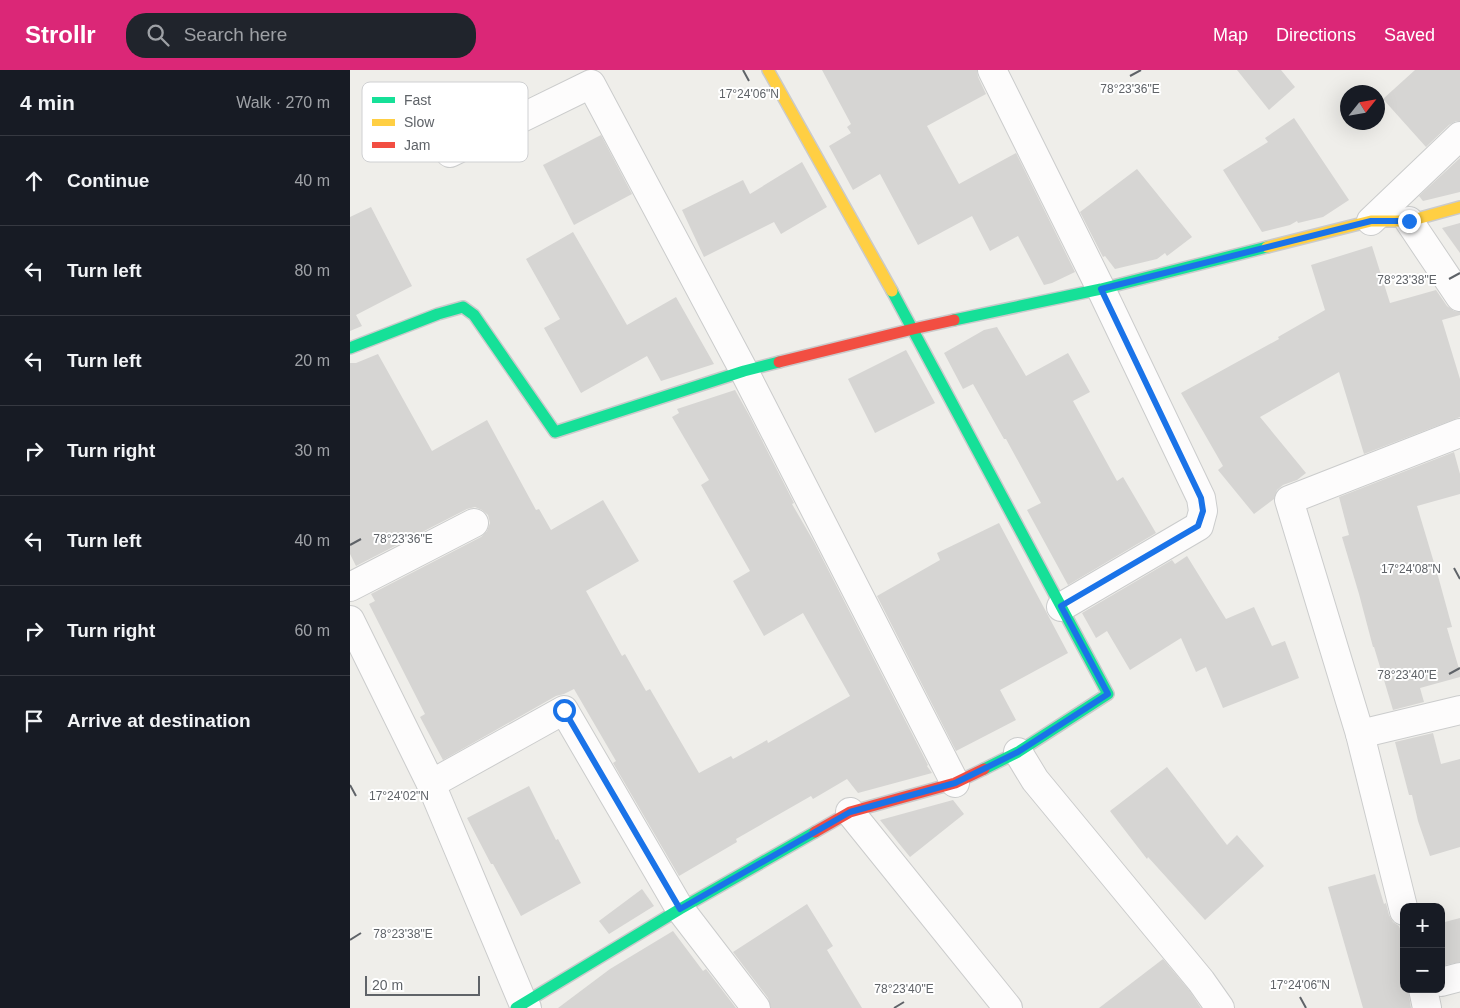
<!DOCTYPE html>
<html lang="en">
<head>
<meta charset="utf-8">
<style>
  :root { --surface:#171b24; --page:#20242c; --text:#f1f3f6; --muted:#9ea1a6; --line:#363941; --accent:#db2777 }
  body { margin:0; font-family:Arial,sans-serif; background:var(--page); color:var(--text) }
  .controls { position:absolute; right:15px; bottom:15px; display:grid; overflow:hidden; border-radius:10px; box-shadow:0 5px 20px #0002 }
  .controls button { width:45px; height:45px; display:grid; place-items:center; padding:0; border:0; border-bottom:1px solid var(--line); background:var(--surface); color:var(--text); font:25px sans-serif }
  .compass { position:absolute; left:990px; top:15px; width:45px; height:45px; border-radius:50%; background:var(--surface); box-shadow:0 5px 20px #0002; rotate:59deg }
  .scale { position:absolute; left:15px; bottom:12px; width:115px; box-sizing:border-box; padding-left:5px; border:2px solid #5f6368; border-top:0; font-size:14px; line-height:18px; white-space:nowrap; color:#5f6368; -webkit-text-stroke:4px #fff; paint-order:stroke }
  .stop { position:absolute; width:15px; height:15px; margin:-11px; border:4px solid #1a73e8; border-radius:50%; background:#fff }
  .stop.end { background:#1a73e8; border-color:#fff; box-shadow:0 1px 5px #0008 }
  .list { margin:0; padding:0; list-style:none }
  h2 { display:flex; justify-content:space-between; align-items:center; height:65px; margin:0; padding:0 20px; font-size:21px }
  h2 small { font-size:16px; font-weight:400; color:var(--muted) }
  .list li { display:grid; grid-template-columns:32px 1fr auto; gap:15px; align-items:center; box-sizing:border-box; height:90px; padding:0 20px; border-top:1px solid var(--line) }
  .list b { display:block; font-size:19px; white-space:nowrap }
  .list em { font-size:16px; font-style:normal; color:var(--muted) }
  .icon { flex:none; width:28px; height:28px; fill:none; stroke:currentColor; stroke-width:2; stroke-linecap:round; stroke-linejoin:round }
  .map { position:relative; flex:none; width:1110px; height:938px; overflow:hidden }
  header { display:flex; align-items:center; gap:30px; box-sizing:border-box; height:70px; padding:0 25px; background:var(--accent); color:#fff }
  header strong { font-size:24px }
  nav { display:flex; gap:28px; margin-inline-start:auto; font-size:18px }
  .search { width:350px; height:45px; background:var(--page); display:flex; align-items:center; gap:12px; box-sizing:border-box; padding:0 18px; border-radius:20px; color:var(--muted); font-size:19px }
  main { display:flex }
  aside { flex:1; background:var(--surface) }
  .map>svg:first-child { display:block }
</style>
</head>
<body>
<header>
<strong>Strollr</strong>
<div class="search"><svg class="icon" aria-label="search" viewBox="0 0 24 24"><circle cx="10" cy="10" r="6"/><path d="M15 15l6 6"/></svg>Search here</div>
<nav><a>Map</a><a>Directions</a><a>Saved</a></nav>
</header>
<main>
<aside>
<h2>4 min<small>Walk · 270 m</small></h2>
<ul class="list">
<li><svg class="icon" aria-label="ahead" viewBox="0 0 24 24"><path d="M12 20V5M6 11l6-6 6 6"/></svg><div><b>Continue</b></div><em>40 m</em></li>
<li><svg class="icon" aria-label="left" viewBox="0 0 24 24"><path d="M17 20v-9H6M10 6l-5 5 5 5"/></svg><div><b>Turn left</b></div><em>80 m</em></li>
<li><svg class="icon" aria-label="left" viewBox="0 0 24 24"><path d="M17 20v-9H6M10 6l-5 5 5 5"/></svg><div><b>Turn left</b></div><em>20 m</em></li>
<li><svg class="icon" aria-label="right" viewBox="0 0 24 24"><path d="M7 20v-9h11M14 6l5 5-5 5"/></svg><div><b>Turn right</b></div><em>30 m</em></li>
<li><svg class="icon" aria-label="left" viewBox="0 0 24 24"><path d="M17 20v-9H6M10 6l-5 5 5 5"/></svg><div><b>Turn left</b></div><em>40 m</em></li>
<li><svg class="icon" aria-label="right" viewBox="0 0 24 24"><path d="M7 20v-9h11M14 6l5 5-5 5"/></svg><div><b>Turn right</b></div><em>60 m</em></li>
<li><svg class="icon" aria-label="arrive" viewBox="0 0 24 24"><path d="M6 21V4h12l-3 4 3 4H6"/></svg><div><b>Arrive at destination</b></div></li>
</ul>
</aside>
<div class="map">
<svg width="1110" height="938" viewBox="0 0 1110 938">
  <rect width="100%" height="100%" fill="#efeeea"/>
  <!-- building -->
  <g fill="#d6d5d3">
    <polygon points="472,0 627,0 628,7 636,24 577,56 609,114 666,83 725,202 702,213 694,215 668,166 640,181 622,146 568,175 530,104 503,120 479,76 501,63 497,57 501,54"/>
    <polygon points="887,0 931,0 945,17 919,40"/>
    <polygon points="1065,0 1110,0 1110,51 1106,51 1099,55 1076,77 1033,29"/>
    <polygon points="944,48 999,130 973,147 948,153 947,151 940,155 912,162 873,100 918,72 915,68"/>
    <polygon points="251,65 282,124 224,155 193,95"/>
    <polygon points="1110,88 1110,122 1073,131 1069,126"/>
    <polygon points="452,92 477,137 431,164 424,152 354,187 332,140 393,110 400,124"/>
    <polygon points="787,99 842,167 817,186 815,183 807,189 765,199 755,186 753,187 730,142"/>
    <polygon points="21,137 62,216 6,245 12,256 0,261 0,147"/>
    <polygon points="1110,153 1110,183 1092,158"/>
    <polygon points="223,162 277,255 326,227 364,294 311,311 297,286 231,323 194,258 210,249 176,189"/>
    <polygon points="1022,176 1040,233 1086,220 1097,236 1104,241 1110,242 1110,245 1092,250 1110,309 1110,347 1014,384 989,302 910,347 956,403 947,410 933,415 927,420 924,429 904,444 868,400 873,396 831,323 929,269 928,267 975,240 961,195"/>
    <polygon points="647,257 676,306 718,283 740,322 723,331 767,411 773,407 806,463 718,515 677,440 691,433 656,369 654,369 623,314 613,319 594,283 634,260"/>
    <polygon points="556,280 585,333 525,363 498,309"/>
    <polygon points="28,284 82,381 137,350 186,440 189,439 201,460 253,430 289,491 236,521 272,586 275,584 296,621 300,619 349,703 381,686 383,689 417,670 418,673 500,626 453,543 414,566 383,511 400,501 351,415 359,410 322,347 329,343 327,339 385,320 399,345 444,433 442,434 464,472 578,695 577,696 582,703 508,723 497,709 463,729 461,726 386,769 387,772 329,806 263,693 266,691 224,619 214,624 206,626 93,690 70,647 75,644 19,534 25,531 21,524 131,467 137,461 140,453 138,445 132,440 125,437 117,439 6,496 0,484 0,293 6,293"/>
    <polygon points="1104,382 1110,404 1110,424 1067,436 1088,506 1102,557 1097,558 1110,602 1110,607 1070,618 1074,632 1043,640 1024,577 1023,577 1009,524 992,467 999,465 989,427"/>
    <polygon points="649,453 718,583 650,620 666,650 606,681 527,526 590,490 587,483"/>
    <polygon points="837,486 876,549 904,537 922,576 935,571 949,608 873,638 856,597 846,602 831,568 780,600 757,561 746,568 732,543 822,490 825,494"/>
    <polygon points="1083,663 1091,694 1110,689 1110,777 1080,786 1068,751 1062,725 1059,725 1045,672"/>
    <polygon points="817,697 877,775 887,765 914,796 855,850 798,787 797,789 760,741"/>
    <polygon points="179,716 206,770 208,769 231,813 171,846 143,794 141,794 117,748"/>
    <polygon points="603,730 614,744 560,787 530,750"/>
    <polygon points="1025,804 1034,834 1036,833 1039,845 1043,852 1049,856 1052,864 1054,864 1054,919 1058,919 1061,938 1013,938 978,817"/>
    <polygon points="292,819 304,836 259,864 249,851"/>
    <polygon points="457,834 483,876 477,880 512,938 421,938 418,928 383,882"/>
    <polygon points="1110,848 1110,892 1091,896 1091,853"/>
    <polygon points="323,861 353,901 356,899 386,938 208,938 260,899"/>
    <polygon points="813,889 839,920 851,938 749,938"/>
  </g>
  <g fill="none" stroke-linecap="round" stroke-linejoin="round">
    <!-- street casing -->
    <g stroke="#cbcccc" stroke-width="30">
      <g id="street">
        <polyline points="642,0 751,219 851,428 853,441 849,456 711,537"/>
        <polyline points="100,83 241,14 394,301 605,713"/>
        <polyline points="1021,151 1110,66"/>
        <polyline points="1059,151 1110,227"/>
        <polyline points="0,517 124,453"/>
        <polyline points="0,550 81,714 173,933 177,938"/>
        <polyline points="1010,664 1110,640"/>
        <polyline points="668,682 685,710 851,911 870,938"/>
        <polyline points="81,714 214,640 330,839 406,938"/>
        <polyline points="500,742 658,938"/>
        <polyline points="1054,841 1010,664 939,430 1110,363"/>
        <polyline points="1091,912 1110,907"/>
        <polyline points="1073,919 1077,938"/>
      </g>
    </g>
    <!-- fast casing -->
    <g stroke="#cacacb" stroke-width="14">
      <g id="fast">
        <polyline points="542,221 758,624 668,682 634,699"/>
        <polyline points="604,250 751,219 917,177"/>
        <polyline points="0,278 88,244 113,237 124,245 205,362 394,301 429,292"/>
        <polyline points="166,938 330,839 465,762"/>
      </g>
    </g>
    <!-- slow casing -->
    <g stroke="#cacacb" stroke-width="14">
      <g id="slow">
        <polyline points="418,0 542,221"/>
        <polyline points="917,177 1021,151 1059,151 1110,137"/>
      </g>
    </g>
    <!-- jam casing -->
    <g stroke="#cacacb" stroke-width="14">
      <g id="jam">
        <polyline points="429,292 563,259 604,250"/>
        <polyline points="465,762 500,742 605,713 634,699"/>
      </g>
    </g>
    <!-- street -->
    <use href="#street" stroke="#fdfcfc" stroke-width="28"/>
    <!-- fast -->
    <use href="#fast" stroke="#16e098" stroke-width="11"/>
    <!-- slow -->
    <use href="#slow" stroke="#ffcf43" stroke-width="11"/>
    <!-- jam -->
    <use href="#jam" stroke="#f24e42" stroke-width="11"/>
  </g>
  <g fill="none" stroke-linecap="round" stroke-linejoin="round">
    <!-- route -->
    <polyline stroke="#1a73e8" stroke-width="6" points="214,640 330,839 500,742 605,713 668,682 758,624 711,536 848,456 853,441 851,428 751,219 1021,151 1059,151"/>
  </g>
  <!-- ticks -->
  <path fill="none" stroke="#5f6368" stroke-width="2" d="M393,0L399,11M780,6L791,0M1099,209L1110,203M0,475L11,469M1104,498L1110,509M1099,604L1110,598M0,715L6,726M0,870L11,863M950,927L956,938M544,938L554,932"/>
  <!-- legend -->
  <rect x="12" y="12" width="166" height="80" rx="8" fill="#fff" stroke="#cfd0d2" stroke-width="1"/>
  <rect x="22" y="27" width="23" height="6" fill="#16e098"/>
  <rect x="22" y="49" width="23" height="7" fill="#ffcf43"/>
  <rect x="22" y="72" width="23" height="6" fill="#f24e42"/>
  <g font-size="14" fill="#5f6368">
    <text x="54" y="35">Fast</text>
    <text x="54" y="57">Slow</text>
    <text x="54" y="80">Jam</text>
  </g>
  <g font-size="12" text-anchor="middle" fill="#5f6368" stroke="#fff" stroke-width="4" stroke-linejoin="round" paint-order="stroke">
    <text x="780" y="23">78°23'36"E</text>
    <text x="399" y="28">17°24'06"N</text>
    <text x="1057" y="214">78°23'38"E</text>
    <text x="53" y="473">78°23'36"E</text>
    <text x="1061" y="503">17°24'08"N</text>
    <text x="1057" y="609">78°23'40"E</text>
    <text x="49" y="730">17°24'02"N</text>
    <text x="53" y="868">78°23'38"E</text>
    <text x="950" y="919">17°24'06"N</text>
    <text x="554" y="923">78°23'40"E</text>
  </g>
</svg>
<div class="controls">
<button>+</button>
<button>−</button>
</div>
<svg class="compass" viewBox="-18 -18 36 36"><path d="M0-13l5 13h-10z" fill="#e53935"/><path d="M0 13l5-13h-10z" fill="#9ea1a6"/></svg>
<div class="scale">20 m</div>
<div class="stop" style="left:214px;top:640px"></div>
<div class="stop end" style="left:1059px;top:151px"></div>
</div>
</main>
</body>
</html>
